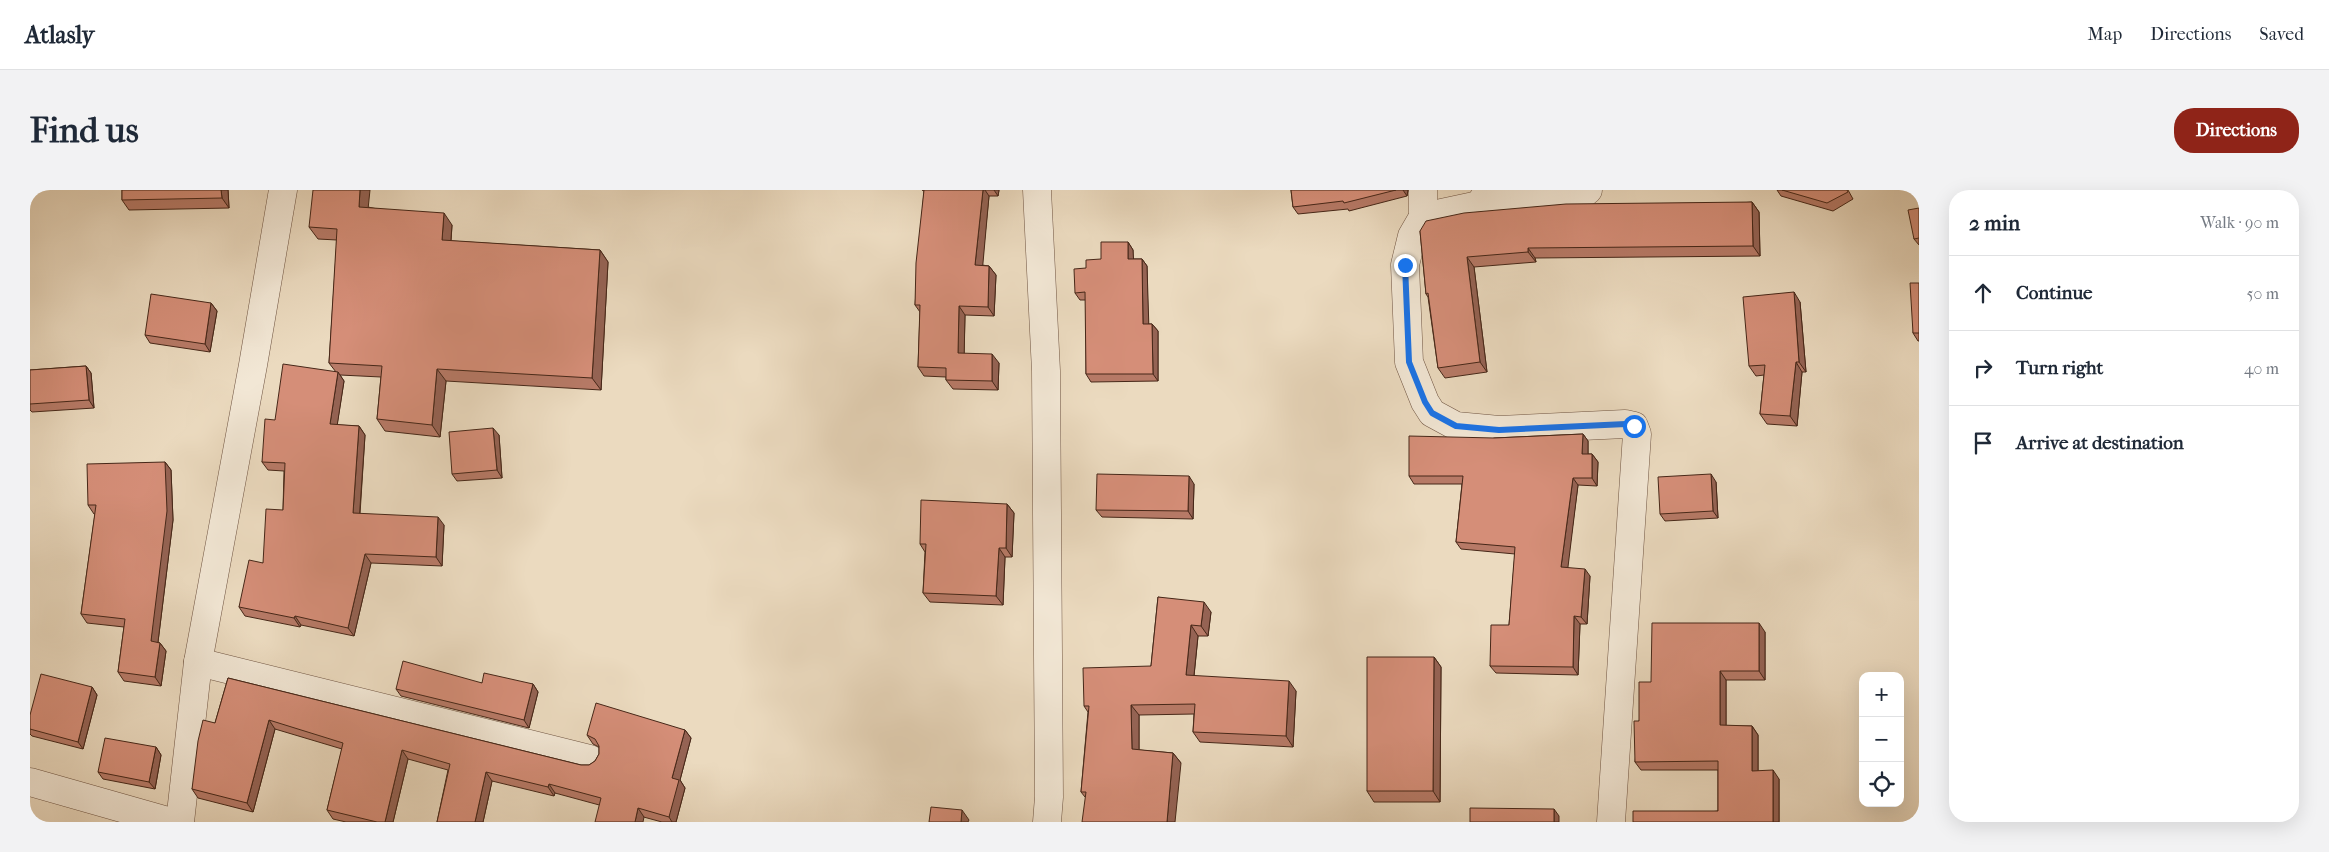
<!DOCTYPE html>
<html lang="en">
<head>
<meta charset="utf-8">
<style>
  :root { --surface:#fff; --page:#f2f2f3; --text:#1f2937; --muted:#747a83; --line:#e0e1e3; --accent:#8f2418 }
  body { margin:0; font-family:"IM FELL French Canon",serif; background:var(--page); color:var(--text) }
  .controls { position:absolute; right:15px; bottom:15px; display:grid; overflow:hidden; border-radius:10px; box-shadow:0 5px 20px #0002 }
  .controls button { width:45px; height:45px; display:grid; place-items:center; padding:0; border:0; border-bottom:1px solid var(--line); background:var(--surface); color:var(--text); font:25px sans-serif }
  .stop { position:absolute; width:15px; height:15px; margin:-11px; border:4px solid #1a73e8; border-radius:50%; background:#fff }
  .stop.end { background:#1a73e8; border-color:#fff; box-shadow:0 1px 5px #0008 }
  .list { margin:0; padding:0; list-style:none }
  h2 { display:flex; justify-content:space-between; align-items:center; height:65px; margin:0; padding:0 20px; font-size:21px }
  h2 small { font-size:16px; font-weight:400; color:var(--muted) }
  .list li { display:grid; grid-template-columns:32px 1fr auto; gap:15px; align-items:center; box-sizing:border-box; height:75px; padding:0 20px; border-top:1px solid var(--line) }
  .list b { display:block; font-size:19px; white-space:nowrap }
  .list em { font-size:16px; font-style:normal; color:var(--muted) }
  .icon { flex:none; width:28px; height:28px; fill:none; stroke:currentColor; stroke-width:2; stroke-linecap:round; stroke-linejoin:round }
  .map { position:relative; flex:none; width:1889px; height:632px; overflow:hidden; border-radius:20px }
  header { display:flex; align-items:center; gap:30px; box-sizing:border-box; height:70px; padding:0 25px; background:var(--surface); border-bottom:1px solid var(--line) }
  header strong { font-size:24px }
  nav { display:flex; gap:28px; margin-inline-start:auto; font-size:18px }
  .intro { display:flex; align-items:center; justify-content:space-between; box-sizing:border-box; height:120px; padding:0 30px }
  h1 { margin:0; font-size:35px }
  .button { padding:12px 22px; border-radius:20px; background:var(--accent); color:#fff; font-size:18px; font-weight:700 }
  main { display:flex; gap:30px; padding:0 30px }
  aside { flex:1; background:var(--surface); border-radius:20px; box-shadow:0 5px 20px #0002 }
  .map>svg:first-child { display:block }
</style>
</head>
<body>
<header>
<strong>Atlasly</strong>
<nav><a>Map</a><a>Directions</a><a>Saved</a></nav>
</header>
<div class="intro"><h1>Find us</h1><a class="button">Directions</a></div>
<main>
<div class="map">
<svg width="1889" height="632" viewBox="0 0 1889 632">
  <rect width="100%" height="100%" fill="#ebdabf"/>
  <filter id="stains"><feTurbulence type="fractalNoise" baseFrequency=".004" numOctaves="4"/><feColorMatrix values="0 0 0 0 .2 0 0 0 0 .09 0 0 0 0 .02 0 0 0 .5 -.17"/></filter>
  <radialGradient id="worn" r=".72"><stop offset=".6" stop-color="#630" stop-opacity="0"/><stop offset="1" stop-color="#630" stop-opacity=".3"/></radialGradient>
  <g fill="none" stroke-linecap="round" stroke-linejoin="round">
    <!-- minor casing -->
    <g stroke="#6f5442" stroke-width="29">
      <g id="minor">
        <polyline points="1007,0 1016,181 1019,607 1017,632"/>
        <polyline points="1393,0 1393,27 1382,46 1375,75 1379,172 1395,212 1402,223 1426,236 1469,240 1595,234 1604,236 1607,244 1581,632"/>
        <path d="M1455,9C1481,10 1538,19 1558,0"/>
        <polyline points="1393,27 1449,15 1459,0"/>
        <polyline points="168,472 560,569"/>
        <polyline points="0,592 141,632"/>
        <polyline points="150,632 168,472 223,175 253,0"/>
      </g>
    </g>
    <!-- minor -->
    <use href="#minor" stroke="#f2e7d5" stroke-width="28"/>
  </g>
  <!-- wall -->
  <g fill="#b77a67" stroke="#462718">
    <polygon points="92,0 198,0 199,18 99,20 92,10"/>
    <polygon points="892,0 969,0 968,6 959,6 952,75 959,76 966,85 964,126 935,125 934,164 969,173 968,200 923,199 916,190 916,187 894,186 888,177 890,122 885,115 894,1"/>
    <polygon points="1261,0 1378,0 1377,6 1319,21 1318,19 1268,24 1263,17"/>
    <polygon points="1747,0 1818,0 1823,9 1803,21 1751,6"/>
    <polygon points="1722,12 1729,22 1730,66 1505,68 1506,72 1444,77 1457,182 1415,188 1408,178 1398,107 1396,104 1390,41"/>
    <polygon points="338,17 422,35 421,51 570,60 578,72 571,200 416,191 410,247 355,241 347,229 351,187 310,185 314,191 307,235 329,236 335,245 330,324 414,335 412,376 341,373 324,446 271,435 270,437 215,426 209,417 233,373 253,320 254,281 238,280 232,272 245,230 306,182 299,173 307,50 288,49 279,37"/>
    <polygon points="1889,18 1889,55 1884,49"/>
    <polygon points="1098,52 1103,60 1103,69 1112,69 1117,76 1118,134 1122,134 1128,141 1128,191 1061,192 1056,184 1056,110 1050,110 1045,103 1071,69"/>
    <polygon points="1889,93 1889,151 1888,151 1883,143"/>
    <polygon points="1770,112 1776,182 1772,182 1767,236 1737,234 1730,224 1734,185 1726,186 1719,176"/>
    <polygon points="181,113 187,121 180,162 120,153 115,145"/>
    <polygon points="56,176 61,183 64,218 2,222 0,220 0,180"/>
    <polygon points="1553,244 1558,251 1558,264 1562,264 1568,272 1567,296 1548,295 1537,378 1560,386 1557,434 1550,434 1548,485 1466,483 1460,476 1479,435 1485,364 1431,359 1426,352 1432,294 1384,294 1379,286 1464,248"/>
    <polygon points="469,245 472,288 427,291 422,284"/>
    <polygon points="135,272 141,280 143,330 128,452 130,453 136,461 131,496 94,491 88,482 94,437 57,433 51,424 65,324 64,324 58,315"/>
    <polygon points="1686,292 1688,328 1635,331 1630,324"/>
    <polygon points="1164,294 1163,329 1072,327 1066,320"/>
    <polygon points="977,314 984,323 982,367 975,367 973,415 900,412 893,403 895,362 890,354"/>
    <polygon points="1128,407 1181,422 1178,446 1168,446 1164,486 1266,501 1263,557 1170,552 1163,542 1164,524 1109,525 1109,560 1143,563 1151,573 1055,607 1051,602 1058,522 1054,516 1121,476"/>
    <polygon points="1735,442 1735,490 1696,490 1696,536 1722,536 1728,545 1728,581 1749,589 1749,632 1603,632 1688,621 1688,580 1611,580 1605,572 1609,531 1621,492"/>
    <polygon points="1404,467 1411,477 1410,612 1344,612 1337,601"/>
    <polygon points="198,488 551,575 559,575 565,571 569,564 569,557 563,554 557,545 655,540 661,548 650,590 655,598 646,632 632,632 525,603 524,606 462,591 453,632 407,632 418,580 378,569 363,632 316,632 303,629 297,620 312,559 245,539 223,622 168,608 162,599 185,533"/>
    <polygon points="452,493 503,494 508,502 499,538 371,506 366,499"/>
    <polygon points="62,497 67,505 53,559 2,546 0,544 0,525"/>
    <polygon points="126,557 131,565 125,599 73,589 68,582"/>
  </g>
  <!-- shaded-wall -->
  <g fill="#956354" stroke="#462718">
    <polygon points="191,0 198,0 199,18 192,8"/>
    <polygon points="330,0 340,0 337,29 329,17"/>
    <polygon points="953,0 955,0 959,6 952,84 945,75"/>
    <polygon points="964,0 969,0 968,6"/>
    <polygon points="1373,0 1378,0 1377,6"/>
    <polygon points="1722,12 1729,22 1730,66 1723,56"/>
    <polygon points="414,23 422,35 420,63 412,50"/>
    <polygon points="1098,52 1103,60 1104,77 1098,69"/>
    <polygon points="1498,58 1505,68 1506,72 1498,62"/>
    <polygon points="570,60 578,72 571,200 562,188"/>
    <polygon points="1437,67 1444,77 1457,182 1450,172"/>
    <polygon points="1112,69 1117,76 1119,141 1113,134"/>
    <polygon points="959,76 966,85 964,126 958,117"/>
    <polygon points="1764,102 1770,112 1776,182 1769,172"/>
    <polygon points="181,113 187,121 180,162 175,154"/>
    <polygon points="929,116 935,125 934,172 928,163"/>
    <polygon points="1122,134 1128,141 1128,191 1123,184"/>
    <polygon points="962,164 969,173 968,200 962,191"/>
    <polygon points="1766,172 1772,182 1767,236 1760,226"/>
    <polygon points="56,176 61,183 64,218 59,210"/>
    <polygon points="407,179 416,191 410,247 402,235"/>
    <polygon points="308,182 314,191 306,243 300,234"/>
    <polygon points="329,236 335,245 329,332 323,323"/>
    <polygon points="463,238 469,245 472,288 467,280"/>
    <polygon points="1553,244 1558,251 1558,272 1552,264"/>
    <polygon points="1562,264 1568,272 1567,296 1562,288"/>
    <polygon points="135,272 141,280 143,330 127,460 121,451"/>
    <polygon points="1681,284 1686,292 1688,328 1683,321"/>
    <polygon points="1159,286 1164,294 1163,329 1158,321"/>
    <polygon points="1543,288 1548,295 1537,385 1531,377"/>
    <polygon points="977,314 984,323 982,367 976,358"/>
    <polygon points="408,327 414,335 412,376 406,367"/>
    <polygon points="969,358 975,367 973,415 966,406"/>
    <polygon points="335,364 341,373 324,446 318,438"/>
    <polygon points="1555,379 1560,386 1557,434 1551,427"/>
    <polygon points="1174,412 1181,422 1178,446 1171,436"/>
    <polygon points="265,426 271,435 270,437 264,428"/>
    <polygon points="1544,426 1550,434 1548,485 1543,477"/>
    <polygon points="1729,433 1735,442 1735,490 1729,481"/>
    <polygon points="1161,435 1168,446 1163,495 1156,485"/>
    <polygon points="130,453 136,461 131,496 125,487"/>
    <polygon points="1404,467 1411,477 1410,612 1403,601"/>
    <polygon points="1690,481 1696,490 1696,544 1690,535"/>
    <polygon points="1259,491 1266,501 1263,557 1256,546"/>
    <polygon points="503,494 508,502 499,538 494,530"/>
    <polygon points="62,497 67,505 53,559 48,552"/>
    <polygon points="1101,515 1109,525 1109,569 1102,559"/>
    <polygon points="239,530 245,539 223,622 217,613"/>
    <polygon points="1722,536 1728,545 1728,589 1722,581"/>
    <polygon points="655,540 661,548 650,590 655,598 646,632 642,632 639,627 642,588"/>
    <polygon points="126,557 131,565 125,599 119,592"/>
    <polygon points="372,560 378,569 363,632 355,632"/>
    <polygon points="1143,563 1151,573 1145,632 1137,632"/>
    <polygon points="1743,580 1749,589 1749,632 1743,632"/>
    <polygon points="456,582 462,591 453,632 445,632"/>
    <polygon points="519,594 525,603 524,606 518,597"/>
    <polygon points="608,618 614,627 613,632 605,632"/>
    <polygon points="1524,619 1529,626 1529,632 1524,632"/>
    <polygon points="932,620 939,630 938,632 931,632"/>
  </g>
  <!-- building -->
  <g fill="#d58e78" stroke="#462718">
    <polygon points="92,0 191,0 192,8 92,10"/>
    <polygon points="283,0 330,0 329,17 414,23 412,50 570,60 562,188 407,179 402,235 347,229 352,176 299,173 307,39 279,37"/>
    <polygon points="894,0 953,0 945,75 959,76 958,117 929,116 928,163 962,164 962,191 916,190 916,178 888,177 890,115 885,115 886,73"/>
    <polygon points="1261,0 1366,0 1314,13 1313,11 1263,17"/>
    <polygon points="1752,0 1817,0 1818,2 1797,13"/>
    <polygon points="1722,12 1723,56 1498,58 1498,62 1437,67 1450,172 1408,178 1398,103 1396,104 1390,41 1396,31 1434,23 1536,14"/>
    <polygon points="1889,18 1889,48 1884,49 1878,20"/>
    <polygon points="1071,52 1098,52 1098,69 1112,69 1113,134 1122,134 1123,184 1056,184 1055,102 1045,103 1044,79 1056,78 1056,70 1071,69"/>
    <polygon points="1880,93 1889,93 1889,143 1883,143"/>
    <polygon points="1764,102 1769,172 1766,172 1760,226 1730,224 1735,175 1719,176 1713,107"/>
    <polygon points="121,104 181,113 175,154 115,145"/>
    <polygon points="253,174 308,182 300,234 329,236 323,323 408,327 406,367 335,364 318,438 265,426 264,428 209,417 219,370 233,373 236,319 253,320 255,273 232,272 235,229 245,230"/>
    <polygon points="56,176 59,210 0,214 0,180"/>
    <polygon points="463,238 467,280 422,284 419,242"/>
    <polygon points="1553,244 1552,264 1562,264 1562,288 1543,288 1531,377 1555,379 1551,427 1544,426 1543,477 1460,476 1461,435 1479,435 1485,357 1426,352 1433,286 1379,286 1379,246 1464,248"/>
    <polygon points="135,272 137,321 121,451 130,453 125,487 88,482 95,429 51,424 66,315 58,315 57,274"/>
    <polygon points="1067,284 1159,286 1158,321 1066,320"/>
    <polygon points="1681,284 1683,321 1630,324 1628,287"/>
    <polygon points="891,310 977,314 976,358 969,358 966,406 893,403 896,354 890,354"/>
    <polygon points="1128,407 1174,412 1171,436 1161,435 1156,485 1259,491 1256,546 1163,542 1165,514 1101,515 1102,559 1143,563 1137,632 1052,632 1056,602 1051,602 1059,516 1054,516 1053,478 1121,476"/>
    <polygon points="1622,433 1729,433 1729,481 1690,481 1690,535 1722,536 1722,581 1743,580 1743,632 1603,632 1603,621 1688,621 1688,571 1605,572 1604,531 1609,531 1609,492 1621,492"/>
    <polygon points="1337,467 1404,467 1403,601 1337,601"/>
    <polygon points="373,471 452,493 454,483 503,494 494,530 366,499"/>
    <polygon points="11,484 62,497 48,552 0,539 0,525"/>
    <polygon points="198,488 551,575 559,575 565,571 569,564 569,556 565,549 557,545 566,513 655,540 642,588 649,590 639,627 608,618 605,632 565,632 571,608 519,594 518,597 456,582 445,632 407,632 420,574 372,560 355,632 347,632 297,620 313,553 239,530 217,613 162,599 168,551 173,530 185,533"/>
    <polygon points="75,548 126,557 119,592 68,582"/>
    <polygon points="901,617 932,620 931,632 899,632"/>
    <polygon points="1440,618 1524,619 1524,632 1440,632"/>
  </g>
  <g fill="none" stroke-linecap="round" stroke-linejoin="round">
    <!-- route -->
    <polyline stroke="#1a73e8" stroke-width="6" points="1375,75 1379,172 1395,212 1402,223 1426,236 1469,240 1596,234 1604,236"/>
  </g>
  <rect width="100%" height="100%" filter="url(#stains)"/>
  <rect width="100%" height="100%" fill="url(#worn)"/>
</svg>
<div class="controls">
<button>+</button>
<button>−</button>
<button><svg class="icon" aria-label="locate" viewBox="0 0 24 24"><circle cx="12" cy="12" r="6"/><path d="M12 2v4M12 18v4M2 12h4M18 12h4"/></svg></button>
</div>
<div class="stop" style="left:1604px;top:236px"></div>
<div class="stop end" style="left:1375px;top:75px"></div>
</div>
<aside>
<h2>2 min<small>Walk · 90 m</small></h2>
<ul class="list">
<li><svg class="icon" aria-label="ahead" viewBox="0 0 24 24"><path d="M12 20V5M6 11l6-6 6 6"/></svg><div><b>Continue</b></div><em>50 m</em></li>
<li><svg class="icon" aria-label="right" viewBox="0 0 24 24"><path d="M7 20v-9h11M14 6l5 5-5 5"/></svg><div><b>Turn right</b></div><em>40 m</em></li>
<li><svg class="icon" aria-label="arrive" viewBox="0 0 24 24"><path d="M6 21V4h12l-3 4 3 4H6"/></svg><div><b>Arrive at destination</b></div></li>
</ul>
</aside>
</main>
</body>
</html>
